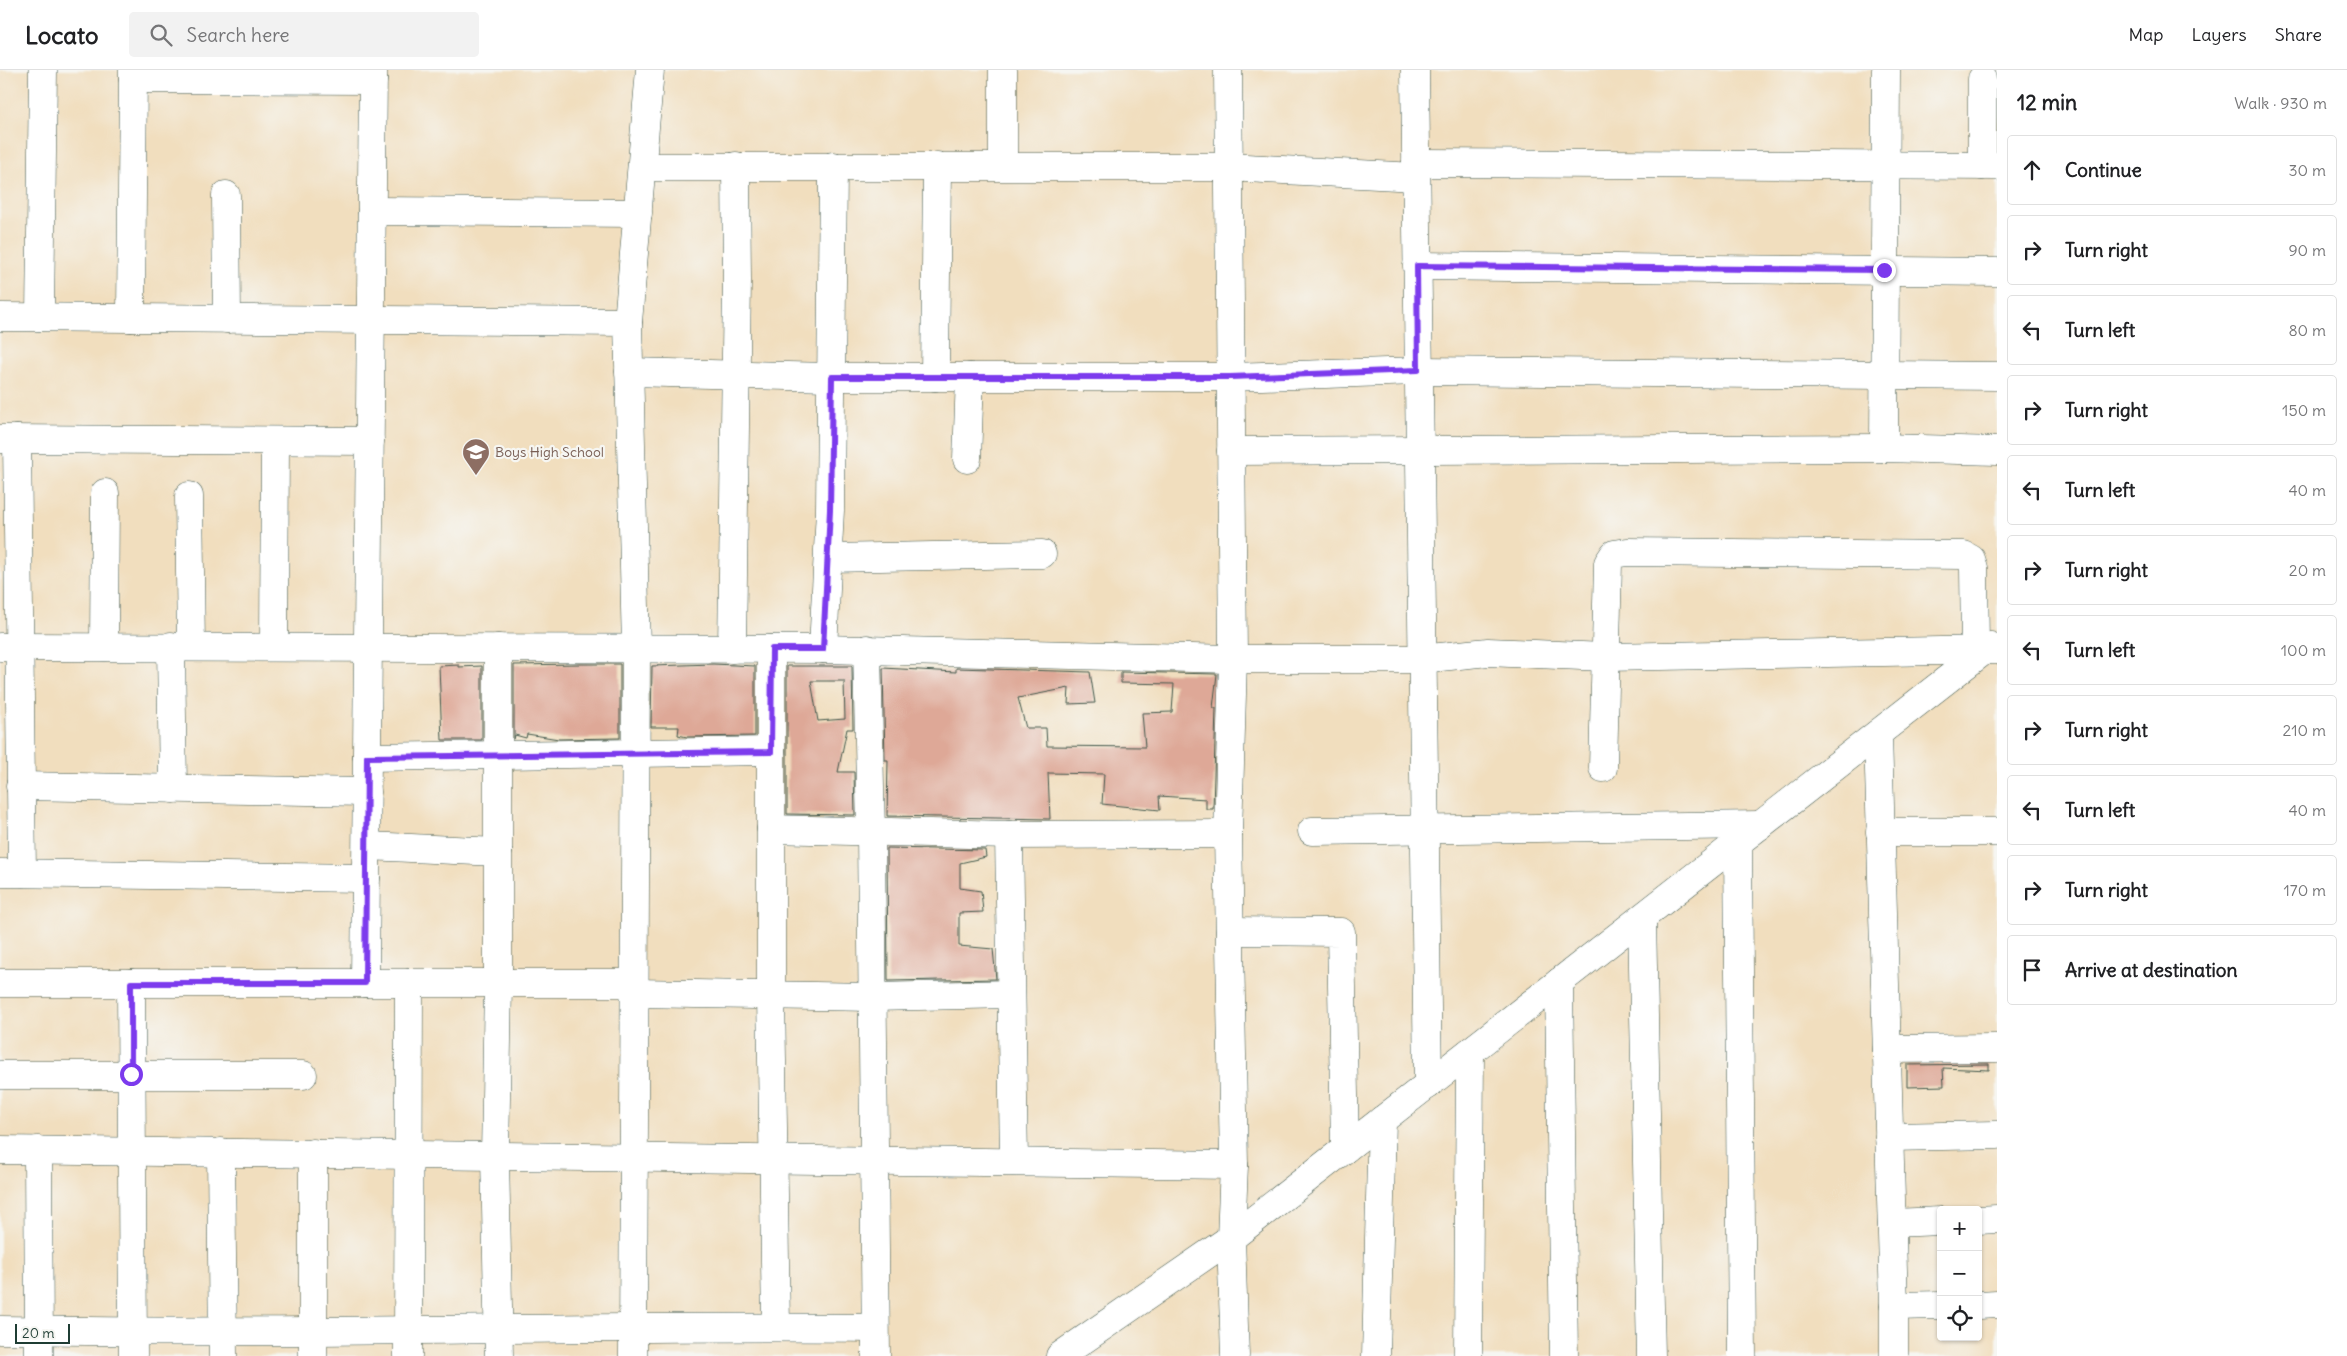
<!DOCTYPE html>
<html lang="en">
<head>
<meta charset="utf-8">
<style>
  :root { --surface:#fff; --page:#f2f2f2; --text:#202124; --muted:#757577; --line:#e0e0e0 }
  body { margin:0; font-family:Delius,sans-serif; background:var(--page); color:var(--text) }
  .controls { position:absolute; right:15px; bottom:15px; display:grid; overflow:hidden; border-radius:5px; box-shadow:0 1px 4px #0004 }
  .controls button { width:45px; height:45px; display:grid; place-items:center; padding:0; border:0; border-bottom:1px solid var(--line); background:var(--surface); color:var(--text); font:25px sans-serif }
  .scale { position:absolute; left:15px; bottom:12px; width:55px; box-sizing:border-box; padding-left:5px; border:2px solid #1f3d34; border-top:0; font-size:14px; line-height:18px; white-space:nowrap; color:#1f3d34; -webkit-text-stroke:4px #f6f6f2; paint-order:stroke }
  .stop { position:absolute; width:15px; height:15px; margin:-11px; border:4px solid #7c3aed; border-radius:50%; background:#fff }
  .stop.end { background:#7c3aed; border-color:#fff; box-shadow:0 1px 5px #0008 }
  .list { margin:0; padding:0; list-style:none }
  h2 { display:flex; justify-content:space-between; align-items:center; height:65px; margin:0; padding:0 20px; font-size:21px }
  h2 small { font-size:16px; font-weight:400; color:var(--muted) }
  .list li { display:grid; grid-template-columns:32px 1fr auto; gap:15px; align-items:center; box-sizing:border-box; height:70px; margin:0 10px 10px; padding:0 10px; border:1px solid var(--line); border-radius:5px }
  .list b { display:block; font-size:19px; white-space:nowrap }
  .list em { font-size:16px; font-style:normal; color:var(--muted) }
  .icon { flex:none; width:28px; height:28px; fill:none; stroke:currentColor; stroke-width:2; stroke-linecap:round; stroke-linejoin:round }
  .map { position:relative; flex:none; width:1997px; height:1286px; overflow:hidden }
  header { display:flex; align-items:center; gap:30px; box-sizing:border-box; height:70px; padding:0 25px; background:var(--surface); border-bottom:1px solid var(--line) }
  header strong { font-size:24px }
  nav { display:flex; gap:28px; margin-inline-start:auto; font-size:18px }
  .search { width:350px; height:45px; background:var(--page); display:flex; align-items:center; gap:12px; box-sizing:border-box; padding:0 18px; border-radius:5px; color:var(--muted); font-size:19px }
  main { display:flex }
  aside { flex:1; background:var(--surface) }
  .map>svg:first-child { display:block }
</style>
</head>
<body>
<header>
<strong>Locato</strong>
<div class="search"><svg class="icon" aria-label="search" viewBox="0 0 24 24"><circle cx="10" cy="10" r="6"/><path d="M15 15l6 6"/></svg>Search here</div>
<nav><a>Map</a><a>Layers</a><a>Share</a></nav>
</header>
<main>
<div class="map">
<svg width="1997" height="1286" viewBox="0 0 1997 1286">
  <rect width="100%" height="100%" fill="#f6f6f2"/>
  <filter id="ink" filterUnits="userSpaceOnUse"><feTurbulence type="fractalNoise" baseFrequency=".02" numOctaves="2"/><feDisplacementMap in="SourceGraphic" scale="10" xChannelSelector="R" yChannelSelector="G"/><feConvolveMatrix kernelMatrix="1 2 1 2 8 2 1 2 1" color-interpolation-filters="sRGB"/></filter>
  <filter id="wash" filterUnits="userSpaceOnUse"><feTurbulence type="fractalNoise" baseFrequency=".0096" numOctaves="4" result="noise"/><feDisplacementMap in="SourceGraphic" scale="20" xChannelSelector="R" yChannelSelector="G"/><feGaussianBlur stdDeviation="1.12" result="paint"/><feColorMatrix in="noise" values="0 0 0 0 0 0 0 0 0 0 0 0 0 0 0 0 0 1.4 0 .05"/><feComposite in="paint" operator="in"/></filter>
  <g filter="url(#wash)">
    <rect width="100%" height="100%" fill="#f1debe"/>
    <g id="blocks">
      <!-- building -->
      <g fill="#dea897" fill-rule="evenodd">
        <polygon points="579,594 620,594 620,668 559,669 527,664 526,668 515,665 514,669 514,595"/>
        <polygon points="713,594 755,596 755,666 687,667 678,665 679,657 651,657 652,596"/>
        <polygon points="459,595 459,597 482,596 482,670 442,670 439,596"/>
        <path d="M787,596H852L853,659H847L838,702H854L855,745L787,744ZM811,611H844L845,649L818,651Z"/>
        <polygon points="883,598 956,602 956,598 1090,602 1095,633 1068,634 1069,618 1018,628 1026,658 1046,658 1047,676 1145,677 1142,643 1172,642 1174,614 1121,613 1121,602 1217,604 1213,638 1216,638 1213,739 1206,739 1206,729 1159,726 1160,740 1102,734 1104,704 1048,703 1050,749 887,746 888,690 885,690"/>
        <polygon points="887,778 985,780 986,787 960,793 960,818 981,821 983,842 959,843 959,876 993,879 996,909 888,911"/>
        <polygon points="1989,994 1989,1000 1943,998 1944,1016 1907,1017 1907,995"/>
      </g>
    </g>
  </g>
  <g filter="url(#ink)">
    <use href="#blocks" fill-opacity="0" stroke="#3e5549" stroke-width="1"/>
    <g fill="none" stroke-linecap="round" stroke-linejoin="round">
      <!-- minor casing -->
      <g stroke="#3e5549" stroke-width="29">
        <g id="minor">
          <polyline points="1003,0 1003,96"/>
          <polyline points="1228,0 1233,589 1228,764 1234,1095 1231,1168 1235,1286"/>
          <polyline points="1415,0 1428,1015"/>
          <polyline points="133,9 373,10"/>
          <polyline points="1416,93 1997,96"/>
          <polyline points="1982,96 1982,9"/>
          <polyline points="642,97 1228,97 1416,107"/>
          <polyline points="226,125 227,249"/>
          <polyline points="372,141 638,143"/>
          <polyline points="1417,196 1997,202"/>
          <polyline points="0,247 628,252"/>
          <polyline points="40,247 43,0"/>
          <polyline points="131,248 133,0"/>
          <polyline points="629,302 831,307 1230,307 1418,301 1997,306"/>
          <polyline points="935,307 937,96"/>
          <polyline points="0,369 370,371"/>
          <polyline points="17,369 22,803"/>
          <polyline points="1884,378 1886,0"/>
          <polyline points="1231,381 1884,378 1997,381"/>
          <polyline points="967,389 970,307"/>
          <polyline points="189,426 191,577"/>
          <polyline points="828,488 1042,484"/>
          <polyline points="171,576 173,719"/>
          <polyline points="0,577 823,579 1233,589 1421,589 1488,582 1605,587 1997,580"/>
          <polyline points="104,577 105,423"/>
          <polyline points="274,577 275,371"/>
          <polyline points="498,578 498,913 495,1086 499,1286"/>
          <polyline points="732,579 737,210 736,96"/>
          <polyline points="771,579 771,924 776,1257"/>
          <polyline points="823,579 830,440 833,96"/>
          <polyline points="867,579 871,763 876,1286"/>
          <polyline points="1878,664 1894,1236"/>
          <polyline points="367,687 771,681"/>
          <polyline points="1603,698 1608,493 1614,484 1627,482 1964,485 1971,489 1974,498 1975,579"/>
          <polyline points="20,716 367,722"/>
          <polyline points="771,759 1009,765 1228,764"/>
          <polyline points="1312,761 1761,755"/>
          <polyline points="1880,762 1997,762"/>
          <polyline points="1009,765 1014,1092"/>
          <polyline points="1738,773 1742,1286"/>
          <polyline points="367,776 498,782"/>
          <polyline points="0,803 366,808"/>
          <polyline points="1642,848 1651,1286"/>
          <polyline points="1230,861 1341,862 1345,1079"/>
          <polyline points="1559,912 1564,1286"/>
          <polyline points="0,913 634,913"/>
          <polyline points="131,913 133,1286"/>
          <polyline points="365,913 373,0"/>
          <polyline points="634,923 873,927 1011,924"/>
          <polyline points="1887,979 1997,978"/>
          <polyline points="0,1005 303,1005"/>
          <polyline points="1889,1067 1997,1065"/>
          <polyline points="0,1080 1234,1095"/>
          <polyline points="38,1080 39,1286"/>
          <polyline points="221,1082 223,1286"/>
          <polyline points="313,1083 313,1286"/>
          <polyline points="1978,1150 1997,1149"/>
          <polyline points="1892,1153 1941,1151"/>
          <polyline points="1978,1235 1997,1234"/>
          <path d="M0,1260C292,1265 583,1255 875,1258"/>
          <polyline points="408,1286 409,913"/>
          <polyline points="633,1286 636,578 628,252 650,0"/>
          <polyline points="1060,1286 1231,1168 1990,576"/>
          <polyline points="1376,1286 1382,1050"/>
          <polyline points="1468,1286 1470,982"/>
          <polyline points="1894,1286 1894,1236 1941,1235"/>
        </g>
      </g>
      <!-- minor -->
      <use href="#minor" stroke="#fff" stroke-width="28"/>
    </g>
  </g>
  <g fill="none" stroke-linecap="round" stroke-linejoin="round" filter="url(#ink)">
    <!-- route -->
    <polyline stroke="#7c3aed" stroke-width="6" points="131,1004 131,913 365,913 367,687 771,682 772,579 823,579 830,440 832,307 1230,307 1418,300 1417,196 1884,200"/>
  </g>
  <!-- icons -->
  <defs>
    <g id="university-pin" transform="scale(1.4375)"><path d="M0 17L-7.5 6A9.5 9.5 0 1 1 7.5 6Z" fill="#8d6e63" stroke="#f6f6f2"/><path d="M0-5L7-2L0 1L-7-2ZM-4 1L0 2.5L4 1V4Q0 6-4 4Z" fill="#fff"/></g>
  </defs>
  <g fill-rule="evenodd">
    <use href="#university-pin" x="476" y="382"/>
  </g>
  <g text-anchor="middle" dominant-baseline="central" stroke-width="4.5" stroke-linejoin="round" paint-order="stroke">
    <!-- education labels -->
    <g font-size="14" fill="#785e54" stroke="#f6f6f2" text-anchor="start">
      <text x="495" y="382">Boys High School</text>
    </g>
  </g>
</svg>
<div class="controls">
<button>+</button>
<button>−</button>
<button><svg class="icon" aria-label="locate" viewBox="0 0 24 24"><circle cx="12" cy="12" r="6"/><path d="M12 2v4M12 18v4M2 12h4M18 12h4"/></svg></button>
</div>
<div class="scale">20 m</div>
<div class="stop" style="left:131px;top:1004px"></div>
<div class="stop end" style="left:1884px;top:200px"></div>
</div>
<aside>
<h2>12 min<small>Walk · 930 m</small></h2>
<ul class="list">
<li><svg class="icon" aria-label="ahead" viewBox="0 0 24 24"><path d="M12 20V5M6 11l6-6 6 6"/></svg><div><b>Continue</b></div><em>30 m</em></li>
<li><svg class="icon" aria-label="right" viewBox="0 0 24 24"><path d="M7 20v-9h11M14 6l5 5-5 5"/></svg><div><b>Turn right</b></div><em>90 m</em></li>
<li><svg class="icon" aria-label="left" viewBox="0 0 24 24"><path d="M17 20v-9H6M10 6l-5 5 5 5"/></svg><div><b>Turn left</b></div><em>80 m</em></li>
<li><svg class="icon" aria-label="right" viewBox="0 0 24 24"><path d="M7 20v-9h11M14 6l5 5-5 5"/></svg><div><b>Turn right</b></div><em>150 m</em></li>
<li><svg class="icon" aria-label="left" viewBox="0 0 24 24"><path d="M17 20v-9H6M10 6l-5 5 5 5"/></svg><div><b>Turn left</b></div><em>40 m</em></li>
<li><svg class="icon" aria-label="right" viewBox="0 0 24 24"><path d="M7 20v-9h11M14 6l5 5-5 5"/></svg><div><b>Turn right</b></div><em>20 m</em></li>
<li><svg class="icon" aria-label="left" viewBox="0 0 24 24"><path d="M17 20v-9H6M10 6l-5 5 5 5"/></svg><div><b>Turn left</b></div><em>100 m</em></li>
<li><svg class="icon" aria-label="right" viewBox="0 0 24 24"><path d="M7 20v-9h11M14 6l5 5-5 5"/></svg><div><b>Turn right</b></div><em>210 m</em></li>
<li><svg class="icon" aria-label="left" viewBox="0 0 24 24"><path d="M17 20v-9H6M10 6l-5 5 5 5"/></svg><div><b>Turn left</b></div><em>40 m</em></li>
<li><svg class="icon" aria-label="right" viewBox="0 0 24 24"><path d="M7 20v-9h11M14 6l5 5-5 5"/></svg><div><b>Turn right</b></div><em>170 m</em></li>
<li><svg class="icon" aria-label="arrive" viewBox="0 0 24 24"><path d="M6 21V4h12l-3 4 3 4H6"/></svg><div><b>Arrive at destination</b></div></li>
</ul>
</aside>
</main>
</body>
</html>
